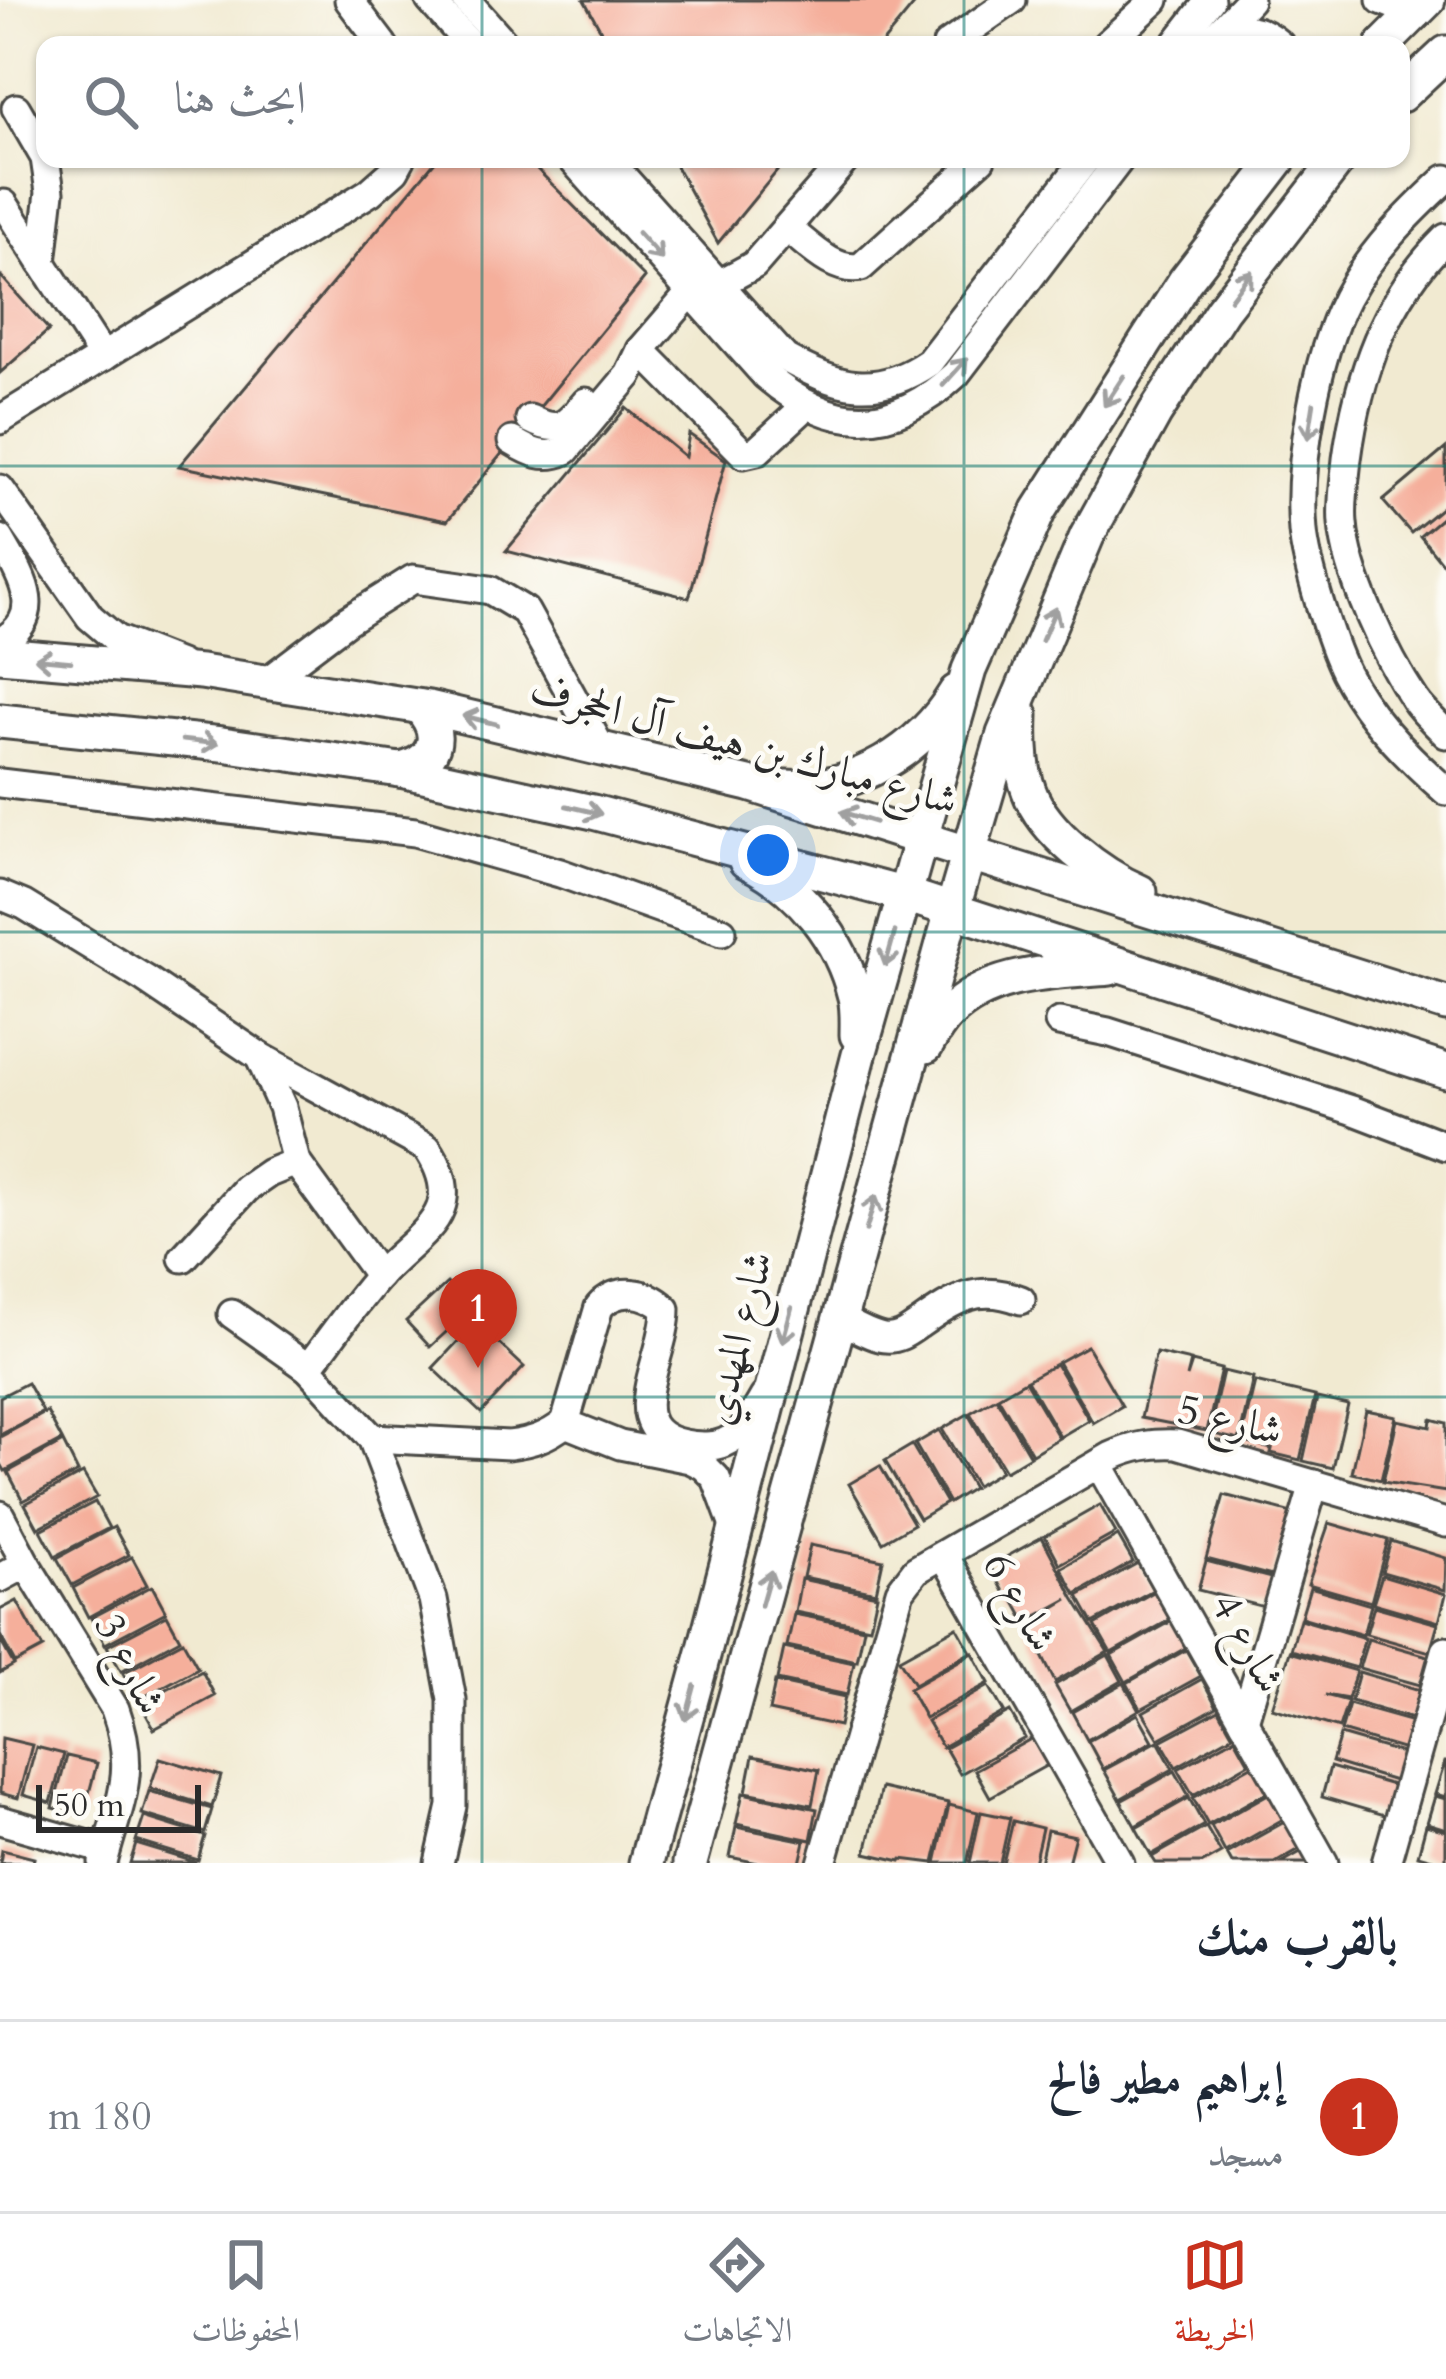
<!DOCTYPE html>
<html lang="ar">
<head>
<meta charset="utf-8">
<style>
  :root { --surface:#fff; --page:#f6f6f7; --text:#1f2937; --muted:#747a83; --line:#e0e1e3; --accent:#c8321e }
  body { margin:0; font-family:Cardo,Amiri,serif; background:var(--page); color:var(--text); direction:rtl }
  .scale { position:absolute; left:36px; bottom:30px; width:165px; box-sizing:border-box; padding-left:12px; border:6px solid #2b2b2b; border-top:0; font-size:33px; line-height:42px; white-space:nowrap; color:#2b2b2b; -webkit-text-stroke:9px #fdfcf7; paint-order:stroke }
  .you { position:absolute; left:768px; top:855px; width:42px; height:42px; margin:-30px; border:9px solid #fff; border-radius:50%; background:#1a73e8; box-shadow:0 0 0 18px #1a73e833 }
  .badge { display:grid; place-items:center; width:78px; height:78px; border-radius:50%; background:var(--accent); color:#fff; font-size:39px; font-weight:700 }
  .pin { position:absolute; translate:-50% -99px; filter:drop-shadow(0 3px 6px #0008) }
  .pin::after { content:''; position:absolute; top:63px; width:42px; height:36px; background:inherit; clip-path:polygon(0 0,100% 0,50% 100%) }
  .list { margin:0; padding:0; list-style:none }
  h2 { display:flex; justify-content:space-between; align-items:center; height:156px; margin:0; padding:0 48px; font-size:51px }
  h2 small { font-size:39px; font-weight:400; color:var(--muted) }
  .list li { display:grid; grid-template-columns:78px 1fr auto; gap:36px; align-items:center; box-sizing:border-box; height:192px; padding:0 48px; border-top:3px solid var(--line) }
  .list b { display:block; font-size:45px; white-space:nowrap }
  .list p { margin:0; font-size:39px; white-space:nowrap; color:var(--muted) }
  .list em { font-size:39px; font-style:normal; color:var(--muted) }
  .icon { flex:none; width:66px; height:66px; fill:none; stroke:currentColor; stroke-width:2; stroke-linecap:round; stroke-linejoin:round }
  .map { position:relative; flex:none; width:1446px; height:1863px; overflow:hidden; direction:ltr }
  .search { position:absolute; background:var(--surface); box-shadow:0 3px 9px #0004; left:36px; right:36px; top:36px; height:132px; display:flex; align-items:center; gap:30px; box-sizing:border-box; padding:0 42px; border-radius:24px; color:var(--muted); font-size:45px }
  .sheet { height:348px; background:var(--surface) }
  nav { display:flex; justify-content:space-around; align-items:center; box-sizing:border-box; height:168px; border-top:3px solid var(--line); background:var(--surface); font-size:33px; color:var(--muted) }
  nav a { display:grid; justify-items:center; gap:6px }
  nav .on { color:var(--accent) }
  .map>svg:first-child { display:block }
</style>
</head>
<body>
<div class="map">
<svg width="1446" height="1863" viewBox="0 0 1446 1863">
  <rect width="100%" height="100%" fill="#fdfcf7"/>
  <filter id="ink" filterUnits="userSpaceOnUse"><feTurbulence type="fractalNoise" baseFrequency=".00833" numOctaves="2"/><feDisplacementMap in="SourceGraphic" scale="24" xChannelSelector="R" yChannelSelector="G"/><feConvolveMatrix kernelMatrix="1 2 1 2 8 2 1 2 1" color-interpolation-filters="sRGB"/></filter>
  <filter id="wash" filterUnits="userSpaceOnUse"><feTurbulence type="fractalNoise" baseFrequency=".004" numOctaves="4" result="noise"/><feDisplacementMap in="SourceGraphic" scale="48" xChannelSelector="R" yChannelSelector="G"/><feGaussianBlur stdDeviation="2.7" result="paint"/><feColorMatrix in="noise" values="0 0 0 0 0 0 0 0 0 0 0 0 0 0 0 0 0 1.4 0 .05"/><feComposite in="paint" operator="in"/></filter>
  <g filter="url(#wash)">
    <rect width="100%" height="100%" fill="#f1ead1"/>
    <g id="blocks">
      <!-- building -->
      <g fill="#f5af9b">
        <polygon points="584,0 918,0 881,45 609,45"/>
        <polygon points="437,159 527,159 645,278 447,521 179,466"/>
        <polygon points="672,159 787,159 718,243"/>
        <polygon points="0,275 49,330 0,373"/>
        <polygon points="626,408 685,457 689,434 726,460 689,598 506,551"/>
        <polygon points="1446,448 1446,504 1411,533 1383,501"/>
        <polygon points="1446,514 1446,568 1420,536"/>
        <polygon points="447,1283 471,1309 430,1347 406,1321"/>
        <polygon points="476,1322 524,1367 481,1413 433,1368"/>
        <polygon points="1087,1346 1122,1406 1093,1423 1058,1362"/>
        <polygon points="1156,1353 1191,1361 1187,1377 1192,1362 1221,1369 1207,1431 1141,1418"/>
        <polygon points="1056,1364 1089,1420 1060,1437 1027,1380"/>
        <polygon points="1223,1371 1253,1378 1239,1440 1209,1433"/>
        <polygon points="1025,1381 1059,1438 1032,1454 998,1397"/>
        <polygon points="1255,1382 1315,1396 1300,1460 1271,1453 1272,1449 1241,1441"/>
        <polygon points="27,1383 43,1412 0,1435 0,1397"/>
        <polygon points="996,1398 1030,1456 1005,1471 970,1413"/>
        <polygon points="1317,1398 1348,1405 1333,1468 1303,1461"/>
        <polygon points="1366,1410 1396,1416 1381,1480 1352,1473"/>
        <polygon points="47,1412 62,1440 5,1471 0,1462 0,1437"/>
        <polygon points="968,1414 1001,1471 976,1486 942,1429"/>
        <polygon points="1431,1419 1446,1423 1446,1492 1383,1482 1397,1420 1430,1427"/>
        <polygon points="939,1430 973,1488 949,1503 915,1444"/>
        <polygon points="63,1442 78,1472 23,1501 8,1472"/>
        <polygon points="912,1445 946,1503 919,1519 885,1461"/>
        <polygon points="880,1466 914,1524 883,1542 849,1484"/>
        <polygon points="83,1473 97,1497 38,1528 25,1504"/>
        <polygon points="1224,1495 1292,1513 1272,1576 1206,1559"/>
        <polygon points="95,1502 109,1528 55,1556 41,1530"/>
        <polygon points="1100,1505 1116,1533 1060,1564 1045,1536"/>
        <polygon points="1329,1523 1388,1540 1371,1602 1308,1584"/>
        <polygon points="114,1527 129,1555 72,1585 57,1558"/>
        <polygon points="1118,1536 1133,1562 1076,1594 1061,1568"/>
        <polygon points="1042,1537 1074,1598 1108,1652 1055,1682 1026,1624 1068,1599 1026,1622 1010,1593 1006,1595 990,1566"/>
        <polygon points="1391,1541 1446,1558 1445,1590 1382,1572"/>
        <polygon points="810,1545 883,1560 876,1592 803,1577"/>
        <polygon points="132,1557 147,1585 88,1617 73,1588"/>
        <polygon points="1206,1561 1271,1578 1264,1607 1198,1590"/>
        <polygon points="1138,1563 1153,1590 1093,1623 1078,1596"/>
        <polygon points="1382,1575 1446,1594 1439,1622 1373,1603"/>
        <polygon points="801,1579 877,1595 870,1627 795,1612"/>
        <polygon points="152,1586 166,1612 105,1644 91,1618"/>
        <polygon points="1310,1587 1371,1605 1363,1635 1301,1617"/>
        <polygon points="1157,1590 1173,1618 1111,1653 1095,1625"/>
        <polygon points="17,1601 43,1648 15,1663 0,1635 0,1610"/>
        <polygon points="1374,1606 1438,1624 1430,1652 1366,1634"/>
        <polygon points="794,1614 864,1628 857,1661 787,1646"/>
        <polygon points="167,1615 180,1639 121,1671 107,1646"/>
        <polygon points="1300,1619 1365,1638 1356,1668 1291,1650"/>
        <polygon points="1174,1620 1189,1646 1126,1682 1111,1655"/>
        <polygon points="957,1627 971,1652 914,1684 899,1659"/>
        <polygon points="1368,1639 1428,1656 1420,1685 1359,1668"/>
        <polygon points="0,1640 14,1665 0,1673"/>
        <polygon points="183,1641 198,1668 138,1700 123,1673"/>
        <polygon points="784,1648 854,1663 847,1695 777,1680"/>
        <polygon points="1186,1650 1201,1676 1141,1709 1127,1683"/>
        <polygon points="1290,1652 1356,1671 1348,1699 1325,1695 1348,1701 1339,1728 1272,1708"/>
        <polygon points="973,1653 989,1683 925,1718 909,1689"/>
        <polygon points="1108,1655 1122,1681 1070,1711 1055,1685"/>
        <polygon points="202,1671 215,1696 154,1729 140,1703"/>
        <polygon points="1359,1672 1420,1690 1412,1719 1351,1701"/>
        <polygon points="1202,1679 1217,1707 1159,1739 1143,1712"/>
        <polygon points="775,1682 845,1697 839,1726 769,1711"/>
        <polygon points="1124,1683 1139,1710 1087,1740 1072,1712"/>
        <polygon points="989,1686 1004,1712 942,1747 927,1721"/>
        <polygon points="1349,1704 1413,1722 1405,1750 1341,1731"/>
        <polygon points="1219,1710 1233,1735 1176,1767 1161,1741"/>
        <polygon points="1010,1712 1025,1738 960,1774 945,1748"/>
        <polygon points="1138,1714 1153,1741 1103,1769 1088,1741"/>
        <polygon points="1038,1735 1053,1762 990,1797 975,1770"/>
        <polygon points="1340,1735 1406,1754 1398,1782 1332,1762"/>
        <polygon points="2,1738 32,1745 18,1798 0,1793"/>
        <polygon points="1235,1738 1249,1763 1193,1795 1178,1769"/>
        <polygon points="1158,1741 1173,1769 1120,1799 1104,1770"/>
        <polygon points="36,1747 64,1754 51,1803 23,1795"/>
        <polygon points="67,1756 97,1763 83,1816 53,1808"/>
        <polygon points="753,1756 819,1770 812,1805 746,1792"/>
        <polygon points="160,1758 221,1776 212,1807 150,1788"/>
        <polygon points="1445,1762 1446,1762 1446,1797 1435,1794"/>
        <polygon points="1253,1765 1267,1792 1208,1825 1193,1798"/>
        <polygon points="1330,1767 1396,1786 1387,1816 1322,1797"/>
        <polygon points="1175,1771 1189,1796 1135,1826 1121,1801"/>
        <polygon points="881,1788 948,1803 934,1863 902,1859 901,1861 866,1853"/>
        <polygon points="149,1791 212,1809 205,1833 142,1814"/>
        <polygon points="743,1793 817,1809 811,1840 736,1824"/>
        <polygon points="1270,1793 1285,1818 1225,1852 1211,1826"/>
        <polygon points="1435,1796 1446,1799 1446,1829 1427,1823"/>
        <polygon points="1189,1798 1204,1825 1151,1855 1136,1828"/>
        <polygon points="949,1805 978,1812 967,1863 936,1863"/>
        <polygon points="981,1812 1010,1818 1000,1863 970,1863"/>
        <polygon points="144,1817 205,1836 198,1860 136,1841"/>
        <polygon points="1288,1820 1303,1847 1275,1863 1232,1863 1227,1854"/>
        <polygon points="1013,1821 1042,1828 1034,1863 1003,1863"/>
        <polygon points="1426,1825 1446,1831 1446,1863 1418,1855"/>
        <polygon points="736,1827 805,1841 800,1863 758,1863 730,1857"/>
        <polygon points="1206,1827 1221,1853 1203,1863 1156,1863 1152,1857"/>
        <polygon points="1047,1830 1075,1836 1068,1863 1040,1863"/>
        <polygon points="136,1844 195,1862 195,1863 130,1863"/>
        <polygon points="1306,1849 1314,1863 1281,1863"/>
        <polygon points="2,1850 34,1858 33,1863 0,1863"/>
      </g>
    </g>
  </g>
  <g filter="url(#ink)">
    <use href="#blocks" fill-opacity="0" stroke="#494844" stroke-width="3"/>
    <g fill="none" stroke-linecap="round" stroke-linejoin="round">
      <!-- minor casing -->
      <g stroke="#494844" stroke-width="33">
        <g id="minor">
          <polyline points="349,0 383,45"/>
          <polyline points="430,0 470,45"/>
          <polyline points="466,0 506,45"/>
          <polyline points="1381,0 1414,13"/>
          <path d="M1215,35C1244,29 1256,24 1280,45"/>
          <polyline points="1214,37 1249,0"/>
          <polyline points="947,45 1012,0"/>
          <polyline points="1106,45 1155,0"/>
          <polyline points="1175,45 1210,0"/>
          <polyline points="16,108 45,158 50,192 42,263"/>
          <path d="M572,159L766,376C832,432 892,434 956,374L1120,159"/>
          <path d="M607,159L785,358C838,387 875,399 929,362L1086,159"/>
          <path d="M1446,179C1408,214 1371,251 1346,298C1316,357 1297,465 1303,531C1306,564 1330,642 1345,672C1368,718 1408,758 1446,791"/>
          <polyline points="4,204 103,357"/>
          <path d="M787,228C808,244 834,273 861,267L981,159"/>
          <path d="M1446,238C1385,298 1358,376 1347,459C1345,480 1341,503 1343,523C1347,575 1386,657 1415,700C1423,712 1436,723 1446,734"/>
          <polyline points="719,284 754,265 846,159"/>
          <polyline points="641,350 744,454 757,451 807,405"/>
          <path d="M530,419C560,435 567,424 586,402"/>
          <polyline points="0,420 370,192 395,170 401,159"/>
          <path d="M512,441C530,452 545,460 566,450L629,375L641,350L691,292"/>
          <polyline points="0,489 90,617 116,639 180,664"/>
          <path d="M0,539C20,574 49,615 0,642"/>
          <polyline points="266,682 348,620 413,579 490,590 525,611 602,750"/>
          <polyline points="0,783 415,832 560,873 722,931"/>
          <path d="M0,895L24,905L145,979L259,1056L427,1148C472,1215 415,1234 377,1278C352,1307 331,1338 308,1368L372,1438L433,1599L452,1700V1806L439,1863"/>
          <polyline points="1059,1022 1108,1032 1352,1110 1446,1146"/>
          <polyline points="259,1056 282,1107 296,1162 379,1276"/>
          <polyline points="183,1258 246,1189 269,1173 296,1162"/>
          <polyline points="232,1314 308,1368"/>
          <path d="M841,1320C854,1326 870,1336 884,1338C898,1340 908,1332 918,1325C954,1300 977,1283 1021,1300"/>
          <path d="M372,1438L509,1445C532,1442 547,1437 565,1423"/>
          <polyline points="1099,1464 1324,1863"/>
          <path d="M0,1515L26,1564L115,1709C138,1772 119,1802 103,1863"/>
          <path d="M735,1529L716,1478L704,1466L690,1459L620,1445L565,1423L599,1307C617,1286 647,1291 666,1309C666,1363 605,1442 703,1446C735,1448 750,1422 764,1397"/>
          <polyline points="944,1555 1120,1863"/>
          <polyline points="0,1578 26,1564"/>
          <polyline points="1244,1721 1314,1484"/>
          <polyline points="0,1820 106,1850"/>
          <path d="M822,1863L900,1591L916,1570L1112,1456C1134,1446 1152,1443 1177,1444L1446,1523"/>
          <polyline points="1386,1863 1446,1651"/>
        </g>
      </g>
      <!-- major casing -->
      <g stroke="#494844" stroke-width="39">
        <g id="major">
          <polyline points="1383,45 1428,0"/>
          <polyline points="1401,95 1446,53"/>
          <polyline points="0,655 201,672 429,708 749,784 1446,1004"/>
          <path d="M1021,715C1020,740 1020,768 1029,791C1044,833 1101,875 1140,892"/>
          <polyline points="0,721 222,744 400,770 593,812 906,895 1446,1071"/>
          <path d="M400,770C436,762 445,735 420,707"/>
          <path d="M785,787C854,792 921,750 956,692"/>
          <path d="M746,861C800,887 841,939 855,997C858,1009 857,1023 857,1035"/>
          <path d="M926,1046C932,1035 939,1023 948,1014C991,971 1054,973 1110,968"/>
          <polyline points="646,1863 704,1652 859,1055 969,670 1039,510 1185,281 1279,159"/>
          <polyline points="690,1863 952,911 1004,734 1087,536 1155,413 1222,310 1339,159"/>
        </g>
      </g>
      <!-- minor -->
      <use href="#minor" stroke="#fff" stroke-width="27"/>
      <!-- major -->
      <use href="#major" stroke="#fff" stroke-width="33"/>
    </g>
    <!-- one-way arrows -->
    <defs><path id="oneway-shaft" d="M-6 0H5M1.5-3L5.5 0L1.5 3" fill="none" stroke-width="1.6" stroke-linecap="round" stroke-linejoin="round" transform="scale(3)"/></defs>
    <g stroke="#a0a0a0">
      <use href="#oneway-shaft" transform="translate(650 246) rotate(48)"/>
      <use href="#oneway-shaft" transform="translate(1241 285) rotate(-53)"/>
      <use href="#oneway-shaft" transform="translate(955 372) rotate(-48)"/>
      <use href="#oneway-shaft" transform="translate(1114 391) rotate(123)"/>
      <use href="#oneway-shaft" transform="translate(1311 421) rotate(99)"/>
      <use href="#oneway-shaft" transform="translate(1049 624) rotate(-67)"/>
      <use href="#oneway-shaft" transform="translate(53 660) rotate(-175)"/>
      <use href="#oneway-shaft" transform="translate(480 720) rotate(-166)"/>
      <use href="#oneway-shaft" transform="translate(200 742) rotate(6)"/>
      <use href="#oneway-shaft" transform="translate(584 810) rotate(13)"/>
      <use href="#oneway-shaft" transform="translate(858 817) rotate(-163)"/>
      <use href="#oneway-shaft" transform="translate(890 949) rotate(106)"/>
      <use href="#oneway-shaft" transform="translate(871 1213) rotate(-74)"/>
      <use href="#oneway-shaft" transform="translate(787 1325) rotate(105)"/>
      <use href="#oneway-shaft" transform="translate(766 1588) rotate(-74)"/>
      <use href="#oneway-shaft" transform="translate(690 1703) rotate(105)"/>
    </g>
  </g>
  <!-- grid -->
  <path fill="none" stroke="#0f766e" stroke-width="3" stroke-opacity="0.55" d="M482,0V45M964,0V45M482,159V1863M964,159V1863M0,466H1446M0,932H1446M0,1397H1446"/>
  <g text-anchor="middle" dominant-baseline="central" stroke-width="9" stroke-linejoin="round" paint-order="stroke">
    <!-- street labels -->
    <g font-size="42" fill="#2b2b2b" stroke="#fdfcf7">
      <text transform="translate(744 745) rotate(15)">شارع مبارك بن هيف آل الحجرف</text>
      <text transform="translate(738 1338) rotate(-76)">شارع المهدي</text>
      <text transform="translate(1230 1420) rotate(13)">شارع 5</text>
      <text transform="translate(1020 1602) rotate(60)">شارع 6</text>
      <text transform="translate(1248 1643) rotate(61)">شارع 4</text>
      <text transform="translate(130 1664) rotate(63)">شارع 3</text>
    </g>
  </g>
</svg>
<div class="scale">50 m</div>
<div class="you"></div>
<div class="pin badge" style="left:478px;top:1368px">1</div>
<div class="search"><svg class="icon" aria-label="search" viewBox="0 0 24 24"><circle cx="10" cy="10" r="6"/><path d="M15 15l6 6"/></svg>ابحث هنا</div>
</div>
<section class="sheet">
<h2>بالقرب منك<small></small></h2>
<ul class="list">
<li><span class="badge">1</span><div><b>إبراهيم مطير فالح</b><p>مسجد</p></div><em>180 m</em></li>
</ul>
</section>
<nav>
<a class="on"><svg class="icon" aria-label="map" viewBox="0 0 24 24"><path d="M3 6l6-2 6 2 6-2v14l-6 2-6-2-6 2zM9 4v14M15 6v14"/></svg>الخريطة</a>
<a><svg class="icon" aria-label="directions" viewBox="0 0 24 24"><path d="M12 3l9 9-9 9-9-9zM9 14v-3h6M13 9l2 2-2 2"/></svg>الاتجاهات</a>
<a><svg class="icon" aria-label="saved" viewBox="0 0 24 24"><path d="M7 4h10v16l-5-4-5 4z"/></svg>المحفوظات</a>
</nav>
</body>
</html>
